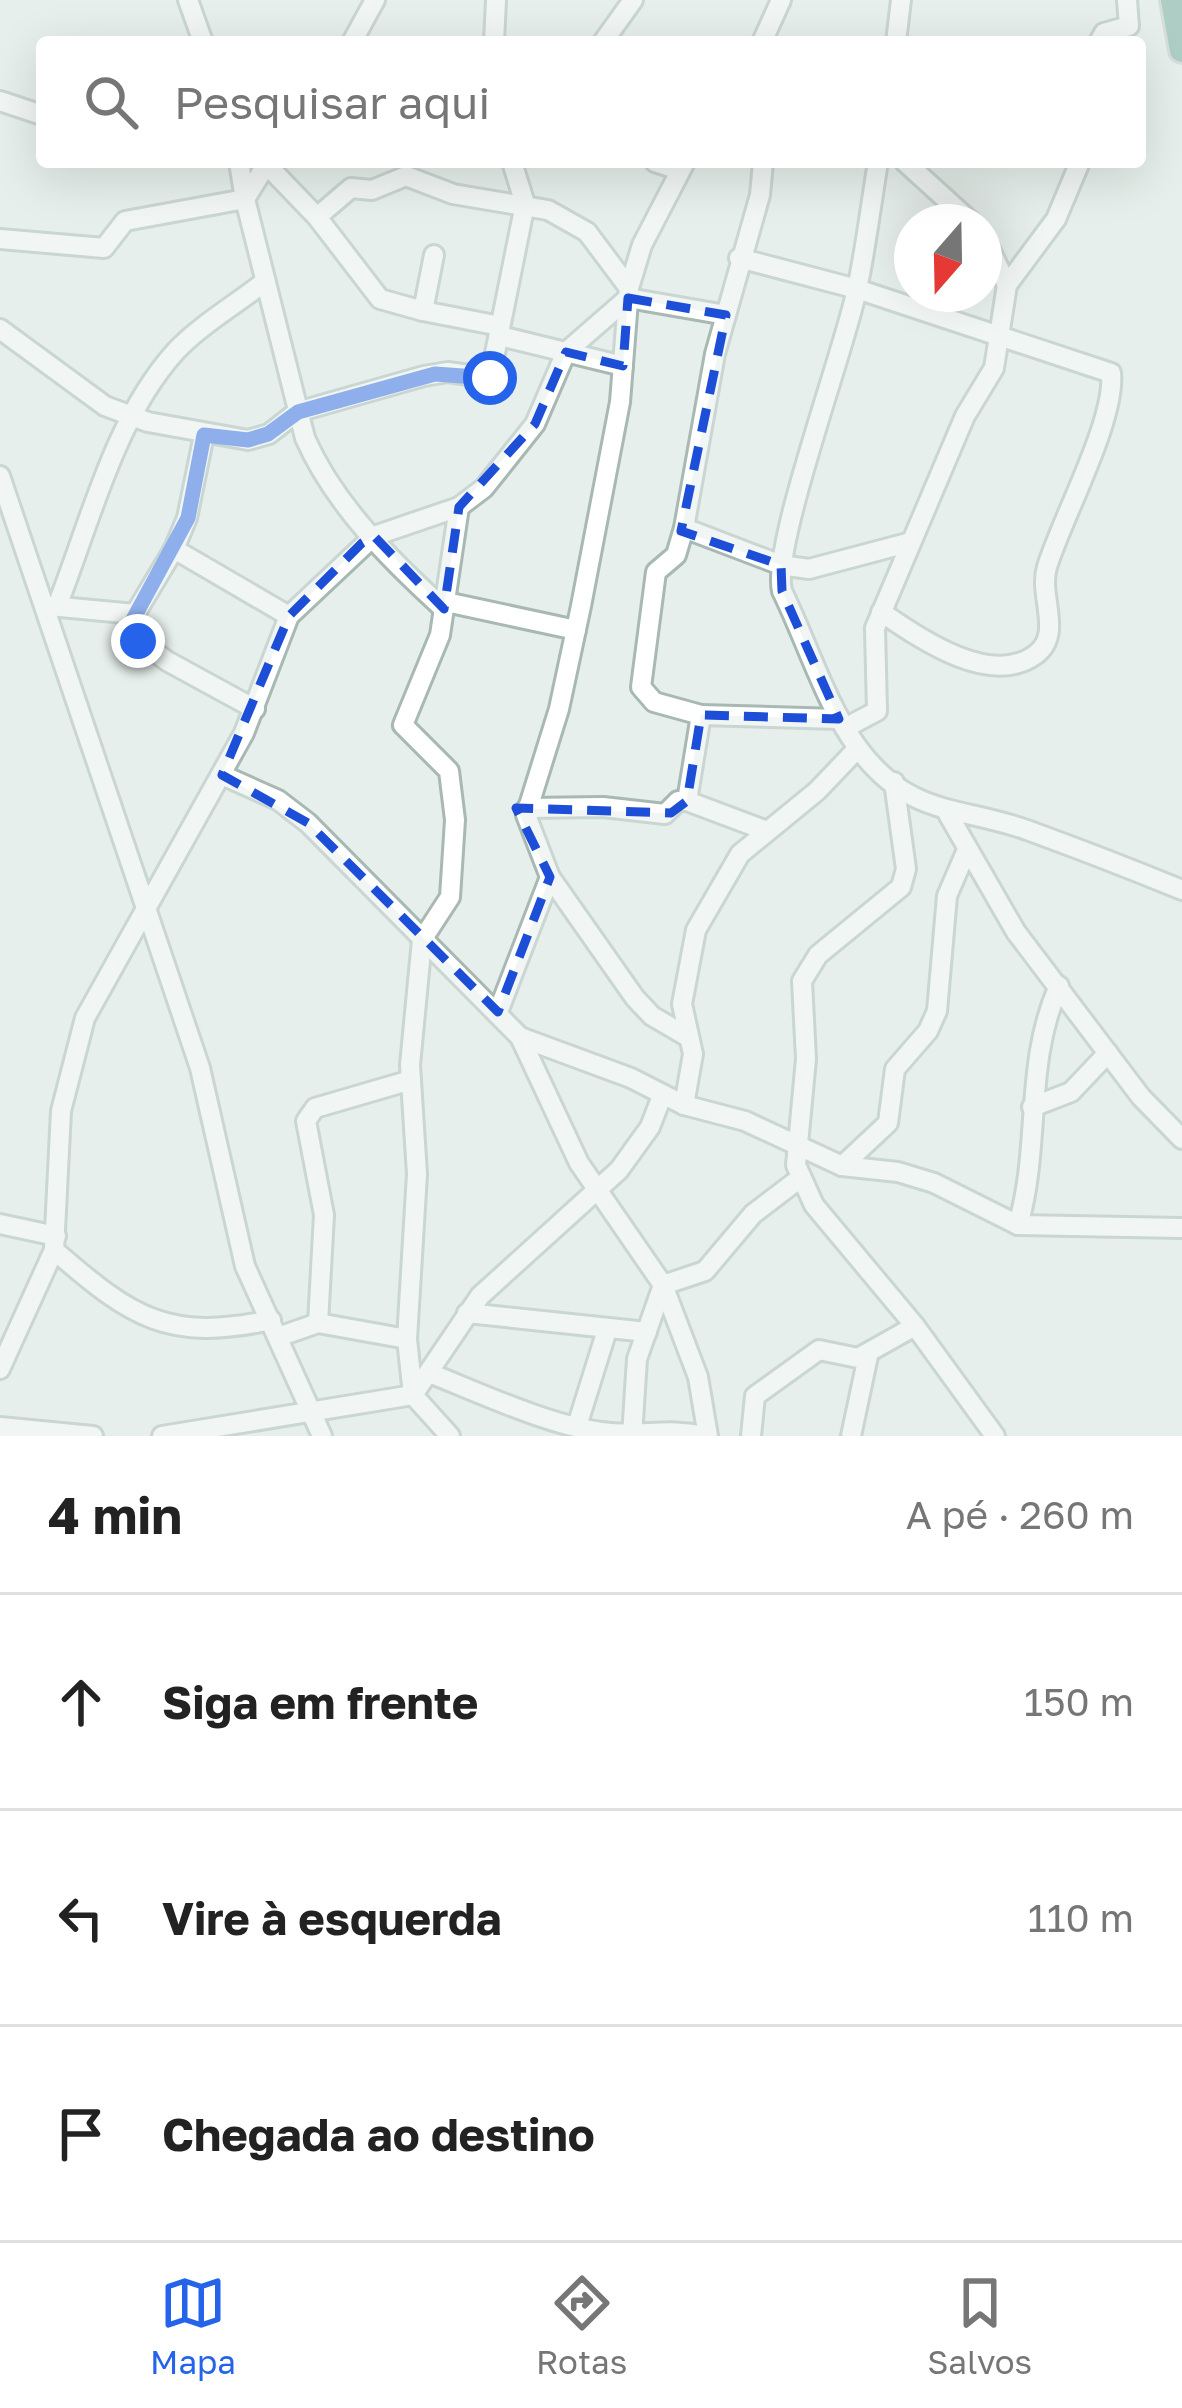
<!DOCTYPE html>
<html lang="pt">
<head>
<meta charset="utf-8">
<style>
  :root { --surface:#fff; --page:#f6f6f6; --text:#222; --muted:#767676; --line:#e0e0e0; --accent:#2563eb }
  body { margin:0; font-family:"Golos Text",sans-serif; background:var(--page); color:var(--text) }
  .compass { position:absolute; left:894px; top:204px; width:108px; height:108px; border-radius:50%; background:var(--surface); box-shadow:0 12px 48px #0002; rotate:200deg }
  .stop { position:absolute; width:36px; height:36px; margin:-27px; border:9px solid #2563eb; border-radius:50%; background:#fff }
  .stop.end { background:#2563eb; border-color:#fff; box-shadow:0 3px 12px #0008 }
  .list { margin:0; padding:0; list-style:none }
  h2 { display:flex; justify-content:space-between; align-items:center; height:156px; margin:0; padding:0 48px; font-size:51px }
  h2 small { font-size:39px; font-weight:400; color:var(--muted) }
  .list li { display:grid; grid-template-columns:78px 1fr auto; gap:36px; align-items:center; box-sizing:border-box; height:216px; padding:0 48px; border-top:3px solid var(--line) }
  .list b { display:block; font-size:45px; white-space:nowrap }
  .list em { font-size:39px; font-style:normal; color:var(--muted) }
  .icon { flex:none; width:66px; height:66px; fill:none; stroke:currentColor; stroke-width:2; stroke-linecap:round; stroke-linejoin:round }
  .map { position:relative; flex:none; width:1182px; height:1436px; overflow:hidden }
  .search { position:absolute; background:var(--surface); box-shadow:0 12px 48px #0002; left:36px; right:36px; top:36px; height:132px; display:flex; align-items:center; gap:30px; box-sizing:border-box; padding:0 42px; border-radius:12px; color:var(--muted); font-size:45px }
  .sheet { height:804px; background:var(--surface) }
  nav { display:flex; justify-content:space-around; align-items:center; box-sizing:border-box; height:168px; border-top:3px solid var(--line); background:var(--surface); font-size:33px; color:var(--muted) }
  nav a { display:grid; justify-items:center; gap:6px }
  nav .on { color:var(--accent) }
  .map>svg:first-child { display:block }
</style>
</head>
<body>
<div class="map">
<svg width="1182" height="1436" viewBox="0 0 1182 1436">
  <rect width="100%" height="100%" fill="#e6efeb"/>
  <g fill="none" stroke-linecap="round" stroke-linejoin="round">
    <!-- minor casing -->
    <g stroke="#a8b8b2" stroke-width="24">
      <g id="minor">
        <polyline points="188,0 203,42"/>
        <polyline points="352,42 375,0"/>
        <polyline points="494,42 496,0"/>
        <polyline points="603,42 633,0"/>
        <polyline points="762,42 781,0"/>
        <polyline points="896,42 901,0"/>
        <polyline points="1099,42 1104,33 1129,26 1127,0"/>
        <polyline points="0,101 42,115"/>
        <path d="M268,162L245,199L305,438C334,504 390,560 444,609"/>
        <polyline points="655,162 679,170"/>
        <polyline points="685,162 642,245 629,288 620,402 581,606 559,709 526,815 550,877 635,998 652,1016 688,1037"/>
        <polyline points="763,162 760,195 715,354 684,528 781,565 809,569 911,542"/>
        <path d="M878,162C871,204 866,247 857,289C845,349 771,547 782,591C807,642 825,703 858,748C909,817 959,806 1027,830C1079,849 1131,869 1182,890"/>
        <polyline points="905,162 971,222"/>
        <polyline points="266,164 317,217 380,299 423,311"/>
        <polyline points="317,217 351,188 372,190 406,176 453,194 548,210 587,232 629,288"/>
        <polyline points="984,237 1007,285"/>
        <polyline points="0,239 104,248 125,221 245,199 239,162"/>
        <polyline points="434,255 423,311 500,326"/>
        <path d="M739,258L857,289L1111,373C1116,420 1061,520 1047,567C1038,596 1064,634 1035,655C989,688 918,637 881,612"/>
        <polyline points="0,329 105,406 148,422 248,440 269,434 297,412 424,376 448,372 490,378 525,204 512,162"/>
        <polyline points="500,336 623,366"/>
        <polyline points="204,435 187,518 174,549 289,616"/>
        <polyline points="0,476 200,1068 245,1266 322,1436"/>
        <polyline points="684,528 676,555 656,572 641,687 654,702 701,715"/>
        <polyline points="174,549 135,614 131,634 167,661 255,709"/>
        <polyline points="446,602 576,630"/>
        <polyline points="50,606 135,614"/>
        <path d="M57,606C90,523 114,420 175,352C199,326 235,305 263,283"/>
        <polyline points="845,728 877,711 875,628 965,416 994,368 1007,285 1056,219 1080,162"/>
        <polyline points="222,775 278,800 308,823 520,1037 631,1078 684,1105 745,1121 842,1166 898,1172 934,1183 1018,1225 1182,1228"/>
        <polyline points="687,801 701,715 839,719"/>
        <polyline points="527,808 603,807 665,814 678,801 687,801 767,831"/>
        <polyline points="948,814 1016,932 1141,1097 1182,1139"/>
        <polyline points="498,1012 550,877"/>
        <polyline points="520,1037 579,1163 663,1285 698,1377 708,1436"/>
        <polyline points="684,1105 693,1054 682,1004 696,930 740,854 817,791 858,748"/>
        <polyline points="1032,1107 1071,1092 1108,1053"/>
        <polyline points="842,1166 888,1123 895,1069 928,1031 937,1011 947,896 966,852"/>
        <polyline points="0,1224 56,1236"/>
        <path d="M1018,1225C1041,1146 1024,1063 1059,986"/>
        <path d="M54,1250C132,1318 168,1342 271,1320"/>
        <polyline points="663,1285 705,1271 753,1214 799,1179"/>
        <polyline points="467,1313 647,1332"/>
        <polyline points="318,1323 324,1215 306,1121 315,1108 411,1080"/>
        <polyline points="915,1326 995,1436"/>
        <polyline points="278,1337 318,1323 407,1339"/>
        <polyline points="0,1369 54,1250 61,1111 85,1018 244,733 289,616 374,536 459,507 484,488 535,424 566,352 628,298 726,315"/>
        <path d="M432,1374C484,1395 557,1429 611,1433C645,1436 669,1428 705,1436"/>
        <polyline points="577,1426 607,1330"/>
        <polyline points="0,1427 93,1436"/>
        <polyline points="162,1436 413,1395 480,1296 619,1170 650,1127 662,1096"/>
        <polyline points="450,1436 413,1395 407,1339 417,1174 410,1065 422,940 450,897 455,820 449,771 403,725 440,635 459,507"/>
        <polyline points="632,1436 637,1359 663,1285"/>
        <polyline points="751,1436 755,1396 819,1350 858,1358 915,1326 814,1205 796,1165 806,1059 802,981 818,955 901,887 906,869 894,782"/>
        <polyline points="851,1436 868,1356"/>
      </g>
    </g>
    <!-- major casing -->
    <g stroke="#c2cac8" stroke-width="30">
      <polyline id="major" points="1173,0 1182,50"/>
    </g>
    <!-- minor -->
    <use href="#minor" stroke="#fff" stroke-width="18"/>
    <!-- major -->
    <use href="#major" stroke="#6aa596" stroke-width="24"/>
  </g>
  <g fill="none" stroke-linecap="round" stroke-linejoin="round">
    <!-- route -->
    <polyline stroke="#2563eb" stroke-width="15" points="138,641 130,625 188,518 204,435 248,440 268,434 298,412 435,374 490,378"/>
  </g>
  <!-- marked area -->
  <path d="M0 0H1182V1436H0ZM628,298L726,315L681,531L781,565L782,591L839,719L701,715L687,801L671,813L516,808L550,877L498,1012L308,823L222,775L289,616L362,543L374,536L444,609L459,507L535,424L566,352L623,366Z" fill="#e6efeb" fill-opacity=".55" fill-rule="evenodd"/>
  <path fill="none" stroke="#1d4ed8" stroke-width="9" stroke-dasharray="24 15" stroke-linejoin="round" d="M628,298L726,315L681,531L781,565L782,591L839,719L701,715L687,801L671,813L516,808L550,877L498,1012L308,823L222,775L289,616L362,543L374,536L444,609L459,507L535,424L566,352L623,366Z"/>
</svg>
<svg class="compass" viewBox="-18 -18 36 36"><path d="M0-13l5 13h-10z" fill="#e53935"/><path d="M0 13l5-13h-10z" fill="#767676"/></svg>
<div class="stop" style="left:490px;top:378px"></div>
<div class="stop end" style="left:138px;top:641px"></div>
<div class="search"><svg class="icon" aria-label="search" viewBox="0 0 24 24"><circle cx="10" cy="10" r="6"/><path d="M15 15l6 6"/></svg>Pesquisar aqui</div>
</div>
<section class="sheet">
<h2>4 min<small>A pé · 260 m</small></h2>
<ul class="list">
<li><svg class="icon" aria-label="ahead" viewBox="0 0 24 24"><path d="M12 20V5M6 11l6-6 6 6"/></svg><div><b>Siga em frente</b></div><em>150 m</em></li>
<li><svg class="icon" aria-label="left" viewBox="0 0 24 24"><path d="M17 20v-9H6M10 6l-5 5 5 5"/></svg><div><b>Vire à esquerda</b></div><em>110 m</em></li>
<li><svg class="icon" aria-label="arrive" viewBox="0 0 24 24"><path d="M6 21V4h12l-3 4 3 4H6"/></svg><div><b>Chegada ao destino</b></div></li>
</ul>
</section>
<nav>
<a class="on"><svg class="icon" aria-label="map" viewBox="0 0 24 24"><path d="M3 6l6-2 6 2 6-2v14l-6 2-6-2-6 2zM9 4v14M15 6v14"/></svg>Mapa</a>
<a><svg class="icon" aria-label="directions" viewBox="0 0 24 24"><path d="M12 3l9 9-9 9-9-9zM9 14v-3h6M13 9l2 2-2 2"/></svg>Rotas</a>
<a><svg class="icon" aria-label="saved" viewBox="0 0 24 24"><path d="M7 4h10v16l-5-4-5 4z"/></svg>Salvos</a>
</nav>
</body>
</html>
